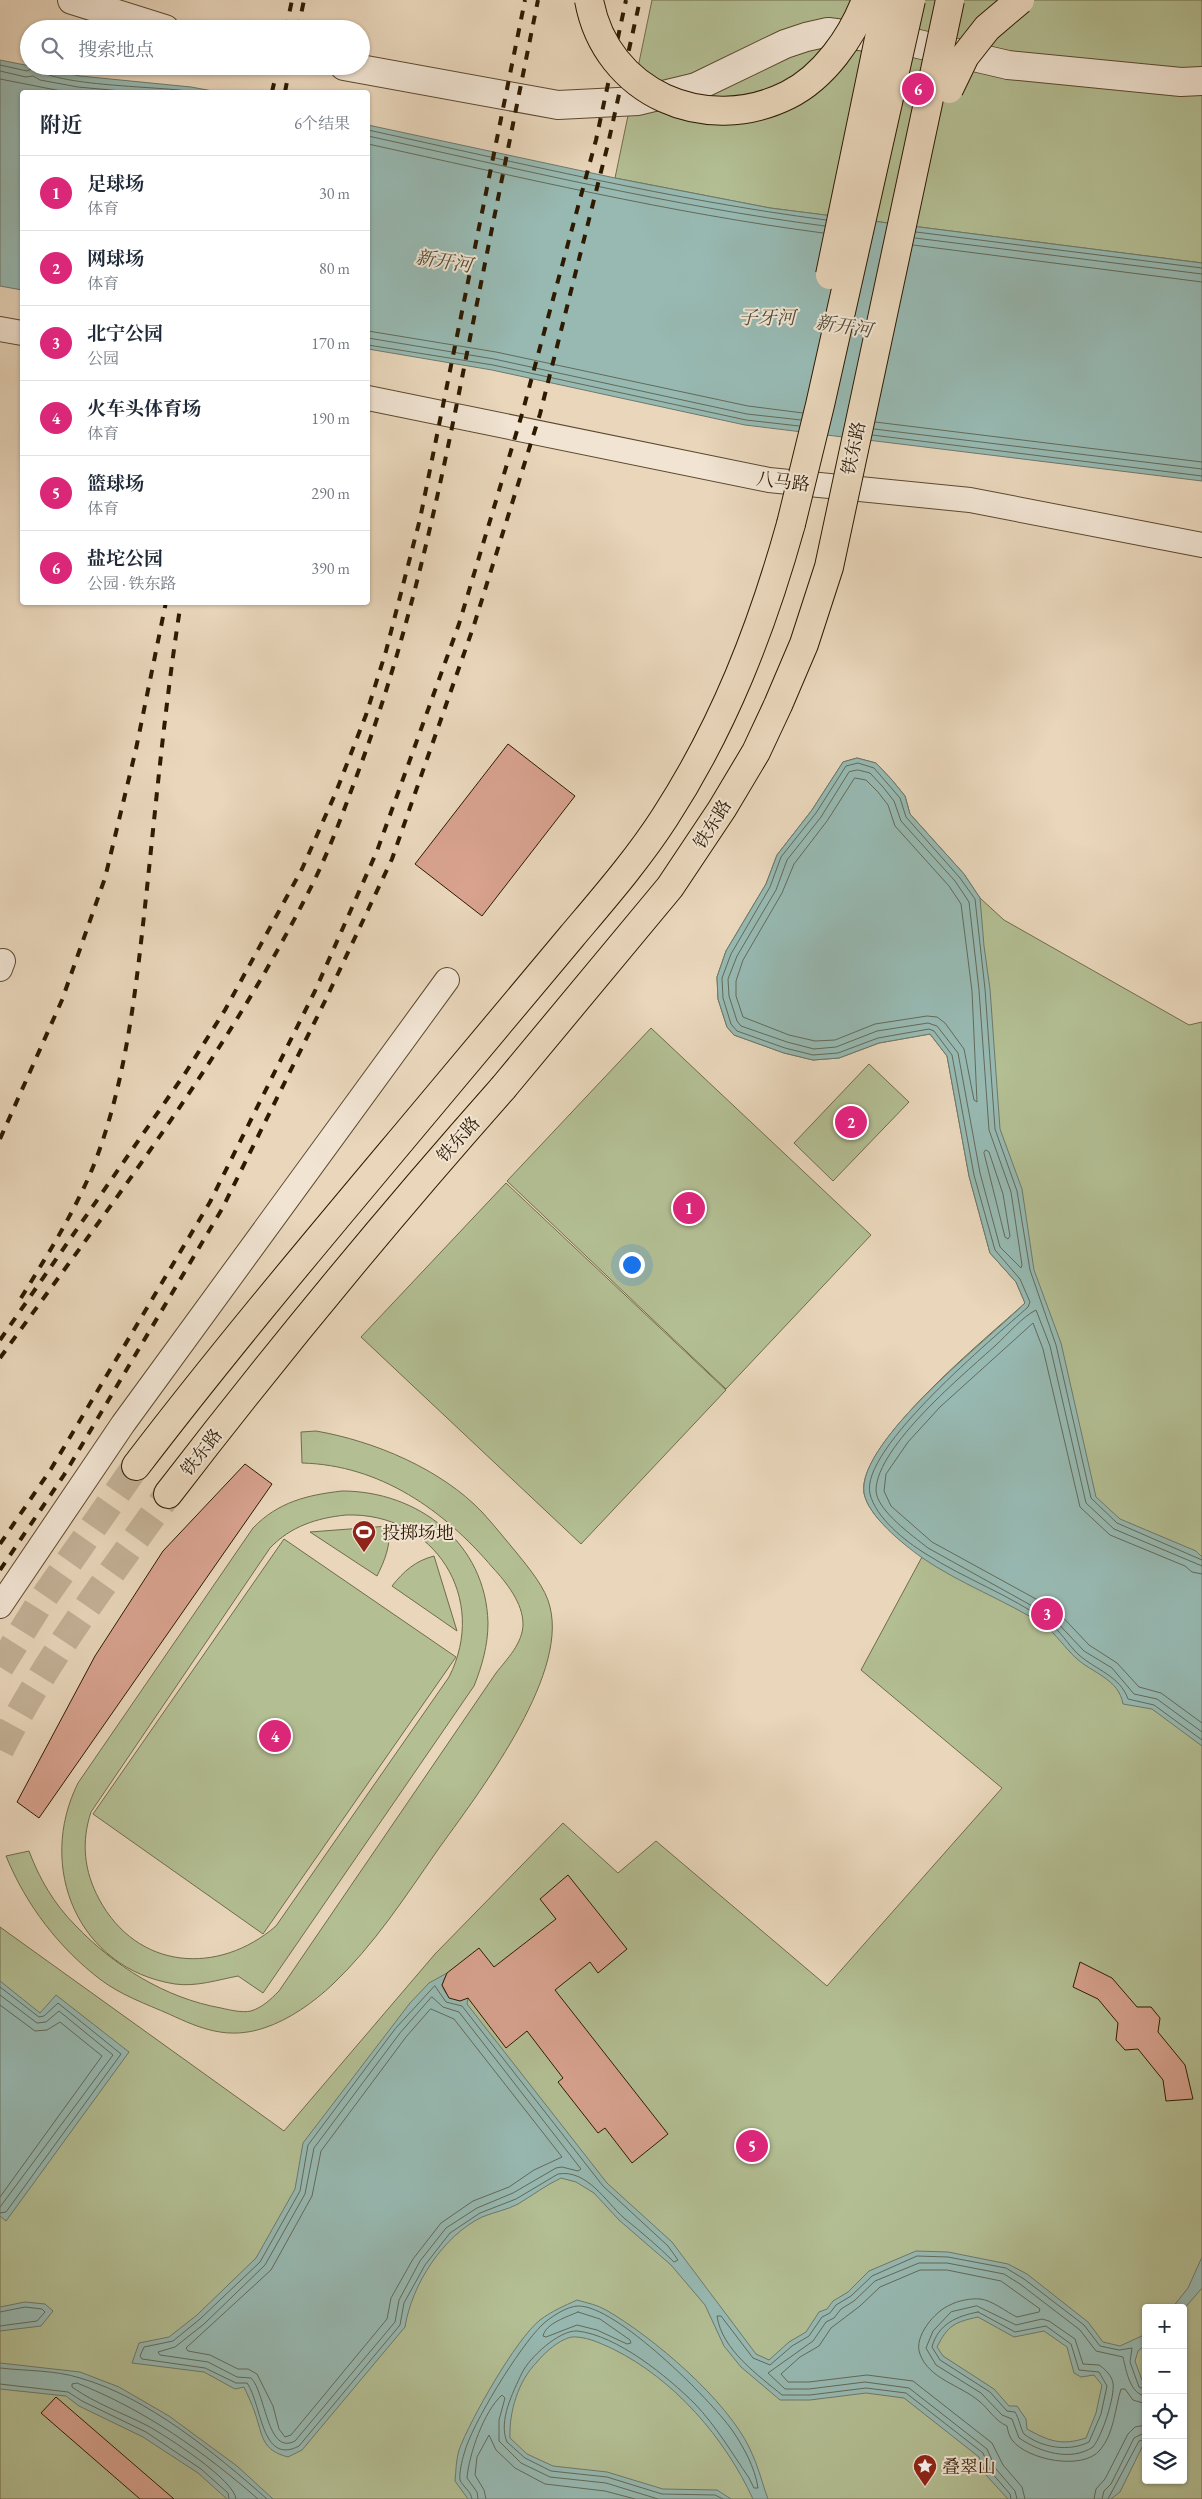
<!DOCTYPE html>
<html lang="zh">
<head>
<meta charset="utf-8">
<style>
  :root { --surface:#fff; --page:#f6f6f7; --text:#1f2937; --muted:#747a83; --line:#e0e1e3; --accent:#db2777 }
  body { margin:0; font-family:"EB Garamond","Noto Serif SC",serif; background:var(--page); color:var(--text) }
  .controls { position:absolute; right:15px; bottom:15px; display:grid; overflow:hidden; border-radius:5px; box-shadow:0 1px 4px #0004 }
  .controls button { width:45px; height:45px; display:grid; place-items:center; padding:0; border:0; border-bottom:1px solid var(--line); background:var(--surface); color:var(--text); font:25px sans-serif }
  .you { position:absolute; left:631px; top:1264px; width:18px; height:18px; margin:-12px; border:4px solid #fff; border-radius:50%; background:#1a73e8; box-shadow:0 0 0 8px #1a73e833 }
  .badge { display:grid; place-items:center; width:32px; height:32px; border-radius:50%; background:var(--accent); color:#fff; font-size:16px; font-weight:700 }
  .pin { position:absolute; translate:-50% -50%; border:2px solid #fff; box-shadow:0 1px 5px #0006 }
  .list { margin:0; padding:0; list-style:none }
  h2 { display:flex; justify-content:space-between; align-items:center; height:65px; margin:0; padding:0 20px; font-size:21px }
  h2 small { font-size:16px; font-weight:400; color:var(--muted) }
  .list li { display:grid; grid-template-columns:32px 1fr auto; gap:15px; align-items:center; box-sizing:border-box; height:75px; padding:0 20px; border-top:1px solid var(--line) }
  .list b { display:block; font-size:19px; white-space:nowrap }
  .list p { margin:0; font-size:16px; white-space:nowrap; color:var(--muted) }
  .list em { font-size:16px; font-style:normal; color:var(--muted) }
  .icon { flex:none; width:28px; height:28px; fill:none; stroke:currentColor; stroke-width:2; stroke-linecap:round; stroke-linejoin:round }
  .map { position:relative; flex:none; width:1202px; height:2499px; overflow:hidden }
  .search { position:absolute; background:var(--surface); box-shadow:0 1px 4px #0004; left:20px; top:20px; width:350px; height:55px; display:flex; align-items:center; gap:12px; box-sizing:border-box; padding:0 18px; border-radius:28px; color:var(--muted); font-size:19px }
  .panel { position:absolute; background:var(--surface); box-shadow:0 1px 4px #0004; left:20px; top:90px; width:350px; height:515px; border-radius:5px }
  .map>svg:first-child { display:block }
</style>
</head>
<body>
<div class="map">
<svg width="1202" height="2499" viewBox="0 0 1202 2499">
  <rect width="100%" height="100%" fill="#e9d6bb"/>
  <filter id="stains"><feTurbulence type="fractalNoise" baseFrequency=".004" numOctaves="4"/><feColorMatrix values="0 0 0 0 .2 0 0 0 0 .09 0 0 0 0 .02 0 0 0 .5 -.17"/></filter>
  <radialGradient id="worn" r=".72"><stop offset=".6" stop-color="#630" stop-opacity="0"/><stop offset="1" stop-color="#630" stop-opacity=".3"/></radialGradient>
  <!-- green -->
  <g fill="#b3be93" stroke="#706c4a" fill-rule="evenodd">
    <polygon points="652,0 1202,0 1202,263 770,208 615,178"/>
    <path d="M857,758L876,763L892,780L905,796L910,814L964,874L980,898L1004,920L1189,1025L1202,1022V2499H0V1927L284,2131L435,1954L563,1823L618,1873L656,1841L827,1986L1002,1788L861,1670L922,1557C903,1542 869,1518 864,1493C856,1444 989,1336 1025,1303L1016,1282L990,1253L969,1176L947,1056L930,1034L879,1043L839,1058L813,1060L784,1053L734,1035L727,1027L718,999L717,977L726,951L766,884L777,855L812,810L843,762ZM1146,2308H1183V2480H1146Z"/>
    <polygon points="651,1028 871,1235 726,1389 507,1181"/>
    <polygon points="869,1064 909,1102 833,1181 794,1143"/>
    <polygon points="506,1183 726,1390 581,1544 361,1337"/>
    <path d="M316,1431C374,1441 441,1469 482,1512C494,1525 505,1539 516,1552C528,1567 546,1588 550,1607C568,1678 477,1795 437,1851C405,1897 374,1945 333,1984C314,2002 289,2020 264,2028C228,2040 201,2029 169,2014C146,2004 121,1995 101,1980C59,1948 26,1905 6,1856L29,1851C39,1878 54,1904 75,1925C114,1966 165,1998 221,2008C230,2010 242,2013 251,2011C263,2007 270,2000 279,1991L496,1673C507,1659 523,1643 523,1624C523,1603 506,1582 493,1568C444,1510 380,1465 302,1463L301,1432Z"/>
    <path d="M342,1491C418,1491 486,1543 488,1623C488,1645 482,1666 474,1686L263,1993L238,1976C217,1980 196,1987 175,1984C78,1969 36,1867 78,1783L253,1528C278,1502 307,1495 342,1491ZM346,1515C435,1512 489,1599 449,1677L276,1926C218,1976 137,1970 99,1899C84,1871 81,1842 91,1812L270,1548C291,1526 317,1518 346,1515Z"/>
    <path d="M389,1526C391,1545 385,1560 377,1576L310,1532Z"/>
    <polygon points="284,1539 456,1657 263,1934 93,1814"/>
    <path d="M434,1556L457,1631L392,1586C404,1571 415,1561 434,1556Z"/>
  </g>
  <!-- water -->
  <g fill="#97b9b2" stroke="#6d796b" fill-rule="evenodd">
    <polygon points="0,60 80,76 191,87 218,92 22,92 22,290 0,286"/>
    <polygon points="368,125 615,178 770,208 1202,263 1202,481 745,425 492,370 368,349"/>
    <path d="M857,758L876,763L892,780L905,796L910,814L964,874L980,898L984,946L990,989L1000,1129L1022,1189L1034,1270L1061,1343L1096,1497L1120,1519L1196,1551L1202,1557V1746L1152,1709L1123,1704C1119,1679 1092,1673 1076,1658C1065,1648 1056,1634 1044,1625C1005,1600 960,1584 921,1557C903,1544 868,1516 864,1493C857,1441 989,1339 1025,1303L1016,1282L990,1253L969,1176L947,1056L930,1034L879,1043L839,1058L813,1060L784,1053L734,1035L727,1027L718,999L717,977L726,951L766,884L777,855L812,810L843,762Z"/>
    <path d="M447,1973L442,1985C446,1998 455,2002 468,1998L467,2004L607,2183L672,2242L756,2354L769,2360L789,2342L806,2332L819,2312L827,2309L833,2301L848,2292L869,2271L916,2251L948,2252L1008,2264L1027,2274L1088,2322L1103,2342L1120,2346L1146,2334V2344L1138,2351L1135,2361L1146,2391V2439L1120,2492L1111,2499H1008L986,2475L979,2457L904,2398L866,2393L810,2400H780L741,2367L724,2346L705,2305L671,2265L619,2220L594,2193L576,2182L561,2178C546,2185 533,2195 518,2204C507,2210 494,2212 482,2217C443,2236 412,2284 405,2327L302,2450L288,2457C261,2450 263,2436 255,2413C252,2404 248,2396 244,2387L235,2389L204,2372L132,2363L139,2343L169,2337L197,2315L256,2258L295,2189L303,2143L410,2003L429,1983ZM978,2317L1014,2337L1044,2331L1067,2347L1074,2373L1081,2377L1094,2375L1102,2385L1096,2413L1086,2438C1061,2446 1049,2441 1027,2429L1026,2419L1017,2406H1009L994,2389L943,2356L937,2347C948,2325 955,2322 978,2317Z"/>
    <polygon points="0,1981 40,2013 56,1995 129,2052 6,2221 0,2216"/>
    <polygon points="1202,2257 1202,2288 1183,2310 1183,2308 1172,2308 1188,2288"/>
    <path d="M577,2300C587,2303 598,2305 606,2310C653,2337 727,2400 750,2449C758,2465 762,2483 768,2499H753C725,2438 674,2379 613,2349C602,2344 590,2338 577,2337C564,2335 545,2352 537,2362C518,2381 509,2412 510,2438L527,2454L553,2466L607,2472L663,2489L717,2490L731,2499H468L455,2481C456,2471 456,2460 459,2450C470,2420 516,2339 540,2320C552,2311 564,2306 577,2300Z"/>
    <polygon points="25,2302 45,2304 53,2311 41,2326 0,2331 0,2307"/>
    <polygon points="0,2363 80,2372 119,2387 169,2416 237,2466 273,2499 227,2499 198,2473 143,2437 79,2406 66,2396 0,2389"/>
  </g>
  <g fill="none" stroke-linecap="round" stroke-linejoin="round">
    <!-- shore -->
    <g stroke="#626a59" stroke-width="1">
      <path d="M0,65L27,71L35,67C51,87 164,86 194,92"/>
      <polyline points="0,71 26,77 33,76 40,80 78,87 132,92"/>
      <polyline points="0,79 66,92"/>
      <path d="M368,130C520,163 672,200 826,220"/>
      <path d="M368,136C519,169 671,206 825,226"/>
      <path d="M368,144C519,177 670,213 823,233"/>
      <polyline points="916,232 1202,268"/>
      <polyline points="915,238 1202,274"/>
      <polyline points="913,245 1202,282"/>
      <polyline points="368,331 496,352 748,406 803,413"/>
      <polyline points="368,338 494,359 747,414 801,420"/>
      <polyline points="368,345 493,365 746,420 799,426"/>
      <polyline points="875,422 1202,462"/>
      <polyline points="874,429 1202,469"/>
      <polyline points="872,435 1202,476"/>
      <polygon points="858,770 870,773 883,787 894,801 901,821 955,881 969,902 979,990 989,1130 1011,1192 1022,1265 1021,1268 1000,1247 980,1173 958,1053 937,1026 928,1023 877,1031 836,1047 814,1049 787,1042 741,1026 737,1021 729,996 728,979 737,956 776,890 787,860 821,817 849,772"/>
      <polygon points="855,778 866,780 878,792 888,805 895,826 949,886 961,904 972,991 977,1102 974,1100 964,1049 945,1023 937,1017 927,1016 875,1024 835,1040 815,1041 789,1035 743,1017 736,996 736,981 743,960 782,893 794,864 827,821"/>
      <polygon points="986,1150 989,1152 1003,1194 1010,1236 1008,1239 1005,1237 984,1153"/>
      <path d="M1202,1560L1117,1523L1091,1498L1056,1345L1030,1270L1017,1191L995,1129L985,989L975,899L960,878L906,817L900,798L874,768L858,763L846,766L816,813L781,857L770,887L731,954L722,978L723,998L731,1024L737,1031L785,1048L813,1055L838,1053L878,1038L929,1029L934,1031L952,1055L974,1175L995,1250L1020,1279L1030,1302L1028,1307C995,1337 859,1449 870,1494C876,1518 905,1541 926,1554C965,1579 1010,1595 1048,1622C1060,1630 1068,1645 1079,1655C1096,1670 1120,1676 1128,1699L1154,1705L1202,1740"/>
      <path d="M1202,1566L1114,1529L1086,1503L1050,1346L1036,1310C1022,1317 1008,1334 996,1345C964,1374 877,1446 876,1490C876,1510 913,1536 928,1548L1052,1617L1084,1651L1112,1668L1134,1694L1157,1699L1202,1732"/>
      <polyline points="1202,1574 1192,1572 1185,1566 1110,1535 1080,1507 1043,1349 1033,1323 940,1407 908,1442 886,1474 884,1491 891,1506 932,1542 1056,1610 1089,1645 1117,1663 1139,1687 1161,1693 1202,1723"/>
      <path d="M435,1986L446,2002L462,2006L603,2186L668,2246L678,2260L674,2262C658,2246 641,2232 624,2218C606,2202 587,2169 558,2174L516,2199L480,2213L450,2233L425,2265L404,2303L400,2325L299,2446C261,2466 262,2404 247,2383H236L205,2368L142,2359L140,2356L144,2347L173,2341L200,2319L260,2262L300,2191L308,2145L395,2029Z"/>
      <polyline points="0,1987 39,2017 44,2016 58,2003 121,2054 6,2212 0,2213"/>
      <polyline points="0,1995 37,2023 46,2022 59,2011 113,2055 0,2207"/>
      <path d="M432,1997L443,2007L459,2012L581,2169L578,2171L562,2167L556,2168L513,2193L477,2208L446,2228L420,2261L399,2300L395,2322L295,2441C267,2456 266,2393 251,2378L237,2377L208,2362L160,2355L158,2352L175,2347L204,2324L265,2265L305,2194L314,2148L400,2033Z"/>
      <polyline points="0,2005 35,2031 47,2030 60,2022 102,2056 0,2197"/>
      <polygon points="431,2009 454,2019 562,2157 534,2170 509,2187 473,2201 441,2223 413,2259 391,2298 387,2319 291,2435 285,2437 279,2429 273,2406 257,2374 248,2369 238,2369 210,2355 188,2351 186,2348 271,2270 312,2196 321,2151 406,2037"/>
      <path d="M977,2306L1016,2325L1042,2319L1049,2321L1075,2339L1083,2364L1099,2365C1105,2369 1112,2376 1113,2383C1115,2397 1102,2436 1093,2447C1070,2462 1040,2452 1019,2438L1012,2419L1002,2415L981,2393L936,2365L926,2348L933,2331L951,2312Z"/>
      <polyline points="0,2312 25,2307 42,2309 45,2312 37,2321 0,2326"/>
      <path d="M578,2312L600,2319L630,2340L631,2343L627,2344L597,2330L577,2325L546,2337L543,2336C546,2323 567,2317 578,2312Z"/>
      <path d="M978,2312L1015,2332L1046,2326L1071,2344L1079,2370L1099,2372L1107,2386L1101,2414L1089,2442C1069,2452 1042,2448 1024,2434C1021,2430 1019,2418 1015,2412L1007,2411L990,2392L940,2360L932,2347C938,2324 957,2316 978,2312Z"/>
      <path d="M0,2368C26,2371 55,2370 80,2378C147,2397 215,2453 267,2499"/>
      <polyline points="0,2384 68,2392 82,2401 146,2432 201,2469 228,2493 229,2499"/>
      <path d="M236,2499C235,2480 166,2436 148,2426C123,2413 96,2404 72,2387V2384L77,2383C145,2410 203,2451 258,2499"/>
      <path d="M472,2499C471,2491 463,2487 460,2480C459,2474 462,2460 464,2454C471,2425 520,2346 542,2325C549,2318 567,2306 578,2306C616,2305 710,2399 732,2430C743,2446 755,2467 758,2488H754L749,2478C732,2453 716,2426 695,2404C668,2377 617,2335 577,2331C559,2330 529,2358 522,2373C513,2392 498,2421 507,2442L525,2458L551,2471L607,2477L662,2494L715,2495L723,2499"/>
      <path d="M478,2499L477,2492L467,2478C469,2454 484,2411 502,2395L505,2398L499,2420V2441L521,2463L550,2477L606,2483L658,2499"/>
      <polyline points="486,2499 484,2490 475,2475 477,2457 489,2435 496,2450 515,2468 545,2484 605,2491 635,2499"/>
      <path d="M1011,2499L1010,2494L991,2472L983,2453L906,2393L866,2388L810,2395H782C758,2375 722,2350 717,2316H721L753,2358L770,2365L792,2346L809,2336L822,2317L830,2313L836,2305L851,2296L872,2276L917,2256L948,2257L1006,2268L1024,2279L1084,2325L1100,2346L1119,2350L1132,2348L1130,2362L1139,2387L1146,2390"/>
      <path d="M1017,2499L1015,2491L996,2469L987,2449L909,2388L865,2382L809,2389H785L768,2373L813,2341L826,2322L834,2318L841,2309L854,2301L875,2281L919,2263H947L1004,2274L1020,2284L1080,2330L1096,2351L1123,2357C1126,2370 1130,2395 1146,2396"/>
      <path d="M1025,2499L1022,2487L1003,2465L992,2443L913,2381L867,2375L809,2382H788L781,2374L800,2357L819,2346L831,2328L860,2306L880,2287L920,2270H947L1001,2281L1040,2309L1039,2312L1017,2317C1006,2312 992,2300 980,2299C971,2298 957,2301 950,2305C935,2311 913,2337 920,2354C929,2379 960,2385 979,2401C989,2409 994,2420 1007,2426C1008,2431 1009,2436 1012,2440C1027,2460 1083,2471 1100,2450C1114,2434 1115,2408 1121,2389H1125L1133,2400L1146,2404"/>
      <polyline points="1094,2499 1096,2489 1105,2479 1128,2434 1135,2427 1146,2425"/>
      <polyline points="1102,2499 1104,2491 1111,2484 1134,2438 1146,2432"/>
      <polyline points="1108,2499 1139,2441 1146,2439"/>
    </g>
  </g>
  <!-- building -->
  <g fill="#d8a28f" stroke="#2d1a00">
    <polygon points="508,744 575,796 482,916 415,864"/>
    <polygon points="245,1464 272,1484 39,1818 17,1802 95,1656 163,1551"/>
    <polygon points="568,1875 627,1949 598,1973 590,1962 555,1990 668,2134 632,2163 605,2128 598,2133 558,2082 563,2078 527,2031 506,2048 468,1998 460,2001 449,1998 442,1985 447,1973 479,1948 494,1967 556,1919 540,1899"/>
    <polygon points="1080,1962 1112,1978 1137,2007 1151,2007 1160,2018 1158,2032 1185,2065 1193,2099 1166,2101 1163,2080 1138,2049 1125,2050 1116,2040 1118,2023 1098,1999 1073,1987"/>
    <polygon points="56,2397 174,2499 140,2499 41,2413"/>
  </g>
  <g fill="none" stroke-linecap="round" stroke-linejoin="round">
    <!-- trunk-tunnel -->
    <g stroke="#c3b096" stroke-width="28" stroke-dasharray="28 14" stroke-linecap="butt">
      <polyline points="0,1667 38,1606 136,1466"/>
      <path d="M0,1750C46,1659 109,1577 168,1494"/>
    </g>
    <!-- minor casing -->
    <g stroke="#5c492f" stroke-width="26">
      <g id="minor">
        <polyline points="0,329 22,333"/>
        <polyline points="368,398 769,480 970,500 1202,545"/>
        <polyline points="0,969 3,961"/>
        <polyline points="0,1606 123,1424 447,980"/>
      </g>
    </g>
    <!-- tertiary casing -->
    <g stroke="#5c492f" stroke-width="30">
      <g id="tertiary">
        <polyline points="72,0 165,29"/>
        <polyline points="344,66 558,105 638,101 696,87 785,44 806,37 828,32 914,43 1008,65 1181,82 1202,81"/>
      </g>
    </g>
    <!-- trunk casing -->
    <g stroke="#2d1a00" stroke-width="30">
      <g id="trunk">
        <path d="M136,1466C236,1335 343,1210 449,1083C490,1034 531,985 572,936C604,898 638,859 665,817C724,726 762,628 791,524"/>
        <path d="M168,1494C275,1355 386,1220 503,1088"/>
      </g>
    </g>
    <!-- minor -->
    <use href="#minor" stroke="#f1e4d3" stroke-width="24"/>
    <!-- tertiary -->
    <use href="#tertiary" stroke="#f1e4d3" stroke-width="28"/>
    <!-- trunk -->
    <use href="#trunk" stroke="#e9d6bb" stroke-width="28"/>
    <!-- rail -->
    <g stroke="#2d1a00" stroke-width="4" stroke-dasharray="9 9" stroke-linecap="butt">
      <polyline points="286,29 292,0"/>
      <polyline points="298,29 304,0"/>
      <polyline points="272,92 278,66"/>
      <polyline points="285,92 290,66"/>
      <polyline points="0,1139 62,1000 105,878 136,749 166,602"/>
      <path d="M21,1298C48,1254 76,1210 95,1162C128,1076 137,979 147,888C157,793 166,697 181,602"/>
      <polyline points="0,1340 186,1072 225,1010 302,869 336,792 366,715 386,651 420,519 525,0"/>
      <path d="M0,1358C112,1203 230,1051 315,879C331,846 344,810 357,775C406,645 436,509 463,373C488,248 513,124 538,0"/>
      <polyline points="0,1544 51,1469 210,1202 315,991 377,851 459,624 522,414 596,140 626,0"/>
      <polyline points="0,1570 64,1475 222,1209 326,999 392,859 474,625 540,414 608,144 640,0"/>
    </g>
    <!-- trunk-bridge casing -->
    <g stroke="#2d1a00" stroke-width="30" stroke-linecap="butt">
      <g id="trunk-bridge">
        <path d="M589,0C606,94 706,136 788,95C824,77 852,37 866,0"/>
        <polyline points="949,89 965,56 987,28 1020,0"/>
        <polyline points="830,275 887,0"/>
        <polyline points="791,524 820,405 911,0"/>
        <polyline points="503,1088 670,887 722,809 756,752 778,705 804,644 829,567 950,0"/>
      </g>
    </g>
    <!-- trunk-bridge -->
    <use href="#trunk-bridge" stroke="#e9d6bb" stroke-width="28"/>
  </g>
  <!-- icons -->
  <defs>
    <g id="stadium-pin" transform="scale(1.25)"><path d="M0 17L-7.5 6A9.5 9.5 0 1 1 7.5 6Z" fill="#8f2418" stroke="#f1e4d3"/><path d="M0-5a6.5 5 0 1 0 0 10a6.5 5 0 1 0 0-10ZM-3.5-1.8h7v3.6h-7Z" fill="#fff"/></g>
    <g id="sight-pin" transform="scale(1.25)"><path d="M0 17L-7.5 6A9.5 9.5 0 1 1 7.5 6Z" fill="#8f2418" stroke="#f1e4d3"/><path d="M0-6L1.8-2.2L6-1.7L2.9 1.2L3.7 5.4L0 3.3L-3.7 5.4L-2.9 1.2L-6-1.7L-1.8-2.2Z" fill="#fff"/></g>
  </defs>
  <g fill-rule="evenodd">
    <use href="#stadium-pin" x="364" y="1532"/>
    <use href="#sight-pin" x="925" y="2466"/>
  </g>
  <g text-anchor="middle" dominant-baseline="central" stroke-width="4" stroke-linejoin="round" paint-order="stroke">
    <!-- street labels -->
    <g font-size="18" fill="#2d1a00" stroke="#f1e4d3">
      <text transform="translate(853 448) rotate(-78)">铁东路</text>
      <text transform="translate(783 481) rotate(7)">八马路</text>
      <text transform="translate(712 824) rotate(-58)">铁东路</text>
      <text transform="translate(458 1139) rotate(-48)">铁东路</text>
      <text transform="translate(201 1452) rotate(-52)">铁东路</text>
    </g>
    <!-- poi labels -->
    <g font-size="18" fill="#2d1a00" stroke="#f1e4d3" text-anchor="start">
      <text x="382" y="1532">投掷场地</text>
      <text x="942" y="2466">叠翠山</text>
    </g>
    <!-- water labels -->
    <g font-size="19" font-style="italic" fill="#4d4a35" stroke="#f1e4d3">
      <text transform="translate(444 261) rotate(9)">新开河</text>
      <text x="767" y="317">子牙河</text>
      <text transform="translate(844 326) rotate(9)">新开河</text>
    </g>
  </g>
  <rect width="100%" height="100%" filter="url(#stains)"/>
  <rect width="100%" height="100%" fill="url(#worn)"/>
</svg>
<div class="controls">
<button>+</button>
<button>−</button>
<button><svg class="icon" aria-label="locate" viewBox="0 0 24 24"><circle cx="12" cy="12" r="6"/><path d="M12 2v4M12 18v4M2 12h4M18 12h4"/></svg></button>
<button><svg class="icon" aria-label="layers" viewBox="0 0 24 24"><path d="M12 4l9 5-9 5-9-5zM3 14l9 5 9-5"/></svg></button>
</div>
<div class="you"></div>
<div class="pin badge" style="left:689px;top:1208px">1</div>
<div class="pin badge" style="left:851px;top:1122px">2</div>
<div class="pin badge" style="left:1047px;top:1614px">3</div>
<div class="pin badge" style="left:275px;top:1736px">4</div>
<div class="pin badge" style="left:752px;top:2146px">5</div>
<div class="pin badge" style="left:918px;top:89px">6</div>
<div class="search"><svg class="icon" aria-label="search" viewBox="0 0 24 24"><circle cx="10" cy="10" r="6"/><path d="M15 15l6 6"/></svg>搜索地点</div>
<section class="panel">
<h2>附近<small>6个结果</small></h2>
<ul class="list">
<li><span class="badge">1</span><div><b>足球场</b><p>体育</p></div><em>30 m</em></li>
<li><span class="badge">2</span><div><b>网球场</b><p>体育</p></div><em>80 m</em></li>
<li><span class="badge">3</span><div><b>北宁公园</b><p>公园</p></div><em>170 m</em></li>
<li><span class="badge">4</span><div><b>火车头体育场</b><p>体育</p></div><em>190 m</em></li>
<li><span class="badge">5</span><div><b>篮球场</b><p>体育</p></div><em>290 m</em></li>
<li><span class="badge">6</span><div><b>盐坨公园</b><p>公园 · 铁东路</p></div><em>390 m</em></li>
</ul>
</section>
</div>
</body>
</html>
